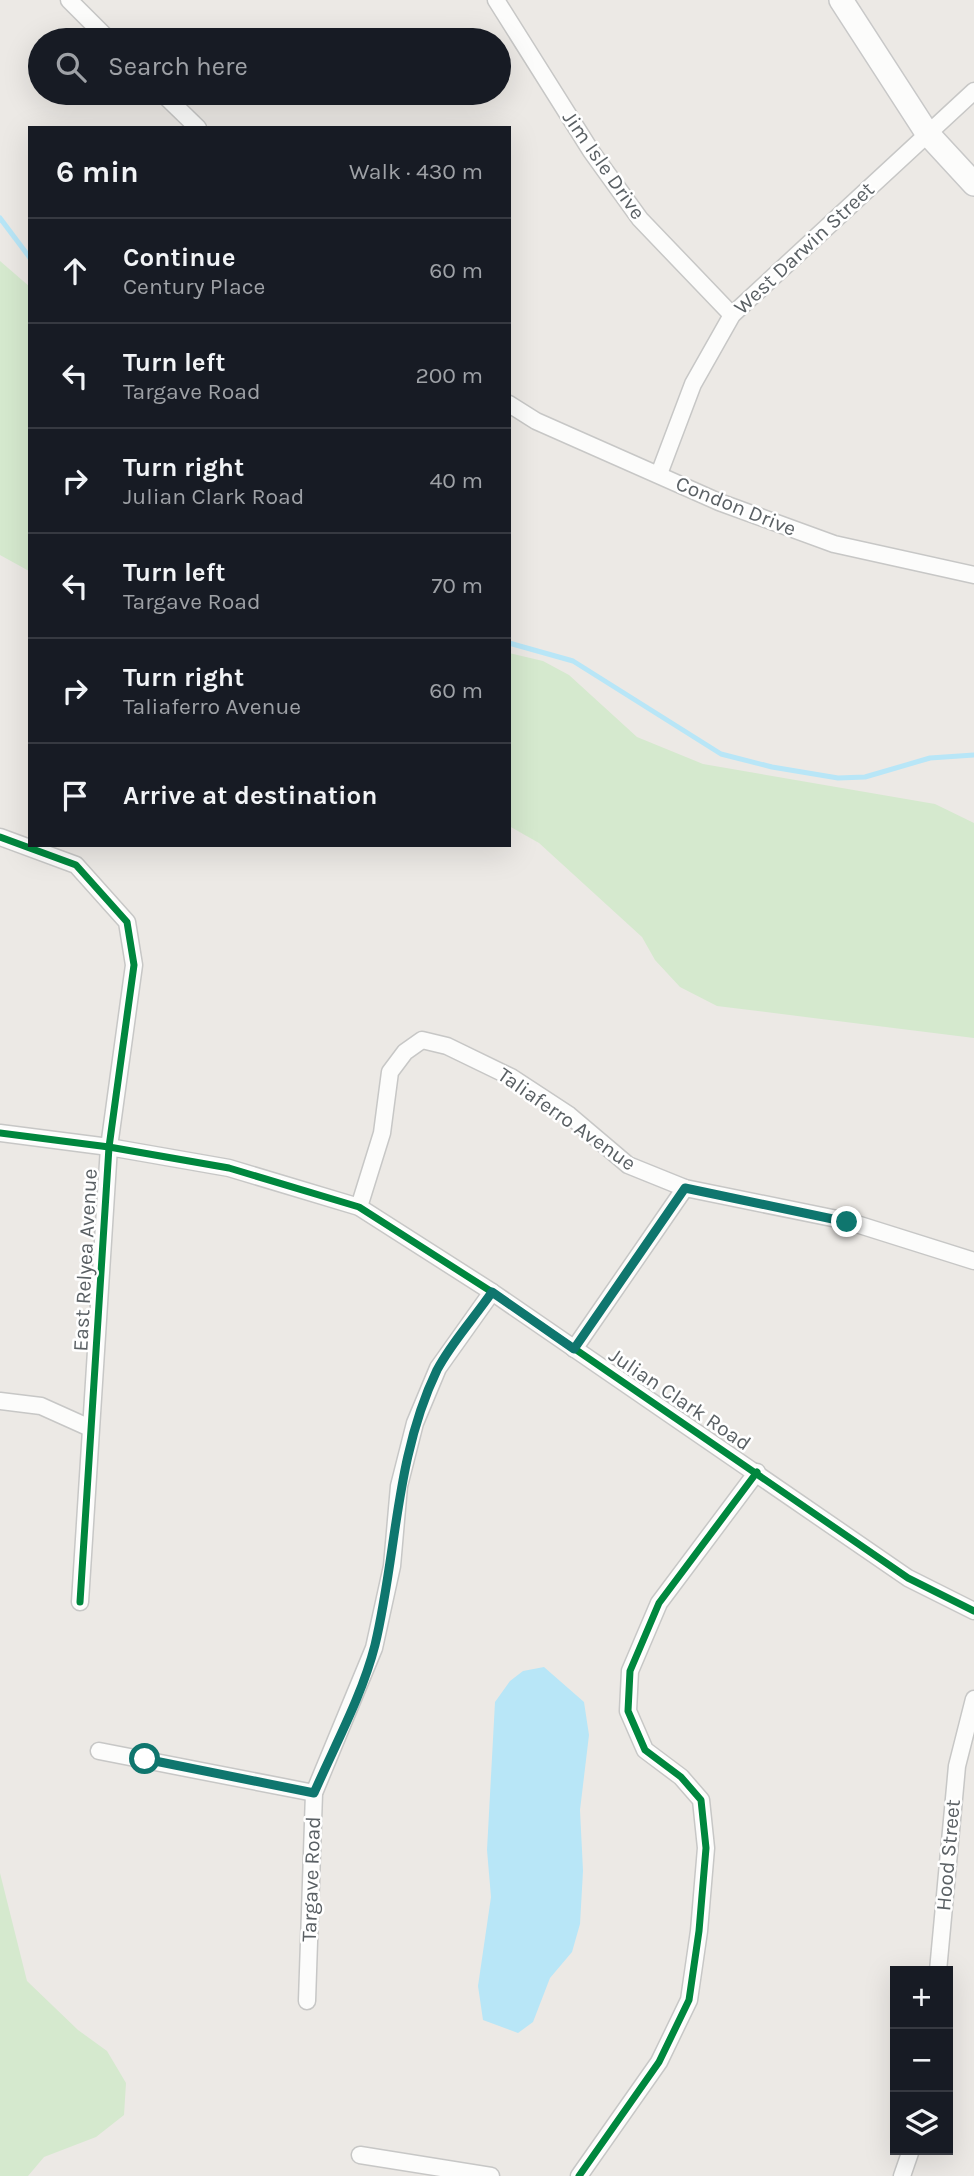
<!DOCTYPE html>
<html lang="en">
<head>
<meta charset="utf-8">
<style>
  :root { --surface:#171b24; --page:#242831; --text:#f1f3f6; --muted:#9ea1a6; --line:#363941 }
  body { margin:0; font-family:Karla,sans-serif; background:var(--page); color:var(--text) }
  .controls { position:absolute; right:21px; bottom:21px; display:grid; overflow:hidden; border-radius:0px; box-shadow:0 7px 28px #0002 }
  .controls button { width:63px; height:63px; display:grid; place-items:center; padding:0; border:0; border-bottom:2px solid var(--line); background:var(--surface); color:var(--text); font:35px sans-serif }
  .stop { position:absolute; width:21px; height:21px; margin:-16px; border:5px solid #0f766e; border-radius:50%; background:#fff }
  .stop.end { background:#0f766e; border-color:#fff; box-shadow:0 2px 7px #0008 }
  .list { margin:0; padding:0; list-style:none }
  h2 { display:flex; justify-content:space-between; align-items:center; height:91px; margin:0; padding:0 28px; font-size:30px }
  h2 small { font-size:23px; font-weight:400; color:var(--muted) }
  .list li { display:grid; grid-template-columns:46px 1fr auto; gap:21px; align-items:center; box-sizing:border-box; height:105px; padding:0 28px; border-top:2px solid var(--line) }
  .list b { display:block; font-size:26px; white-space:nowrap }
  .list p { margin:0; font-size:23px; white-space:nowrap; color:var(--muted) }
  .list em { font-size:23px; font-style:normal; color:var(--muted) }
  .icon { flex:none; width:38px; height:38px; fill:none; stroke:currentColor; stroke-width:2; stroke-linecap:round; stroke-linejoin:round }
  .map { position:relative; flex:none; width:974px; height:2176px; overflow:hidden }
  .search { position:absolute; background:var(--surface); box-shadow:0 7px 28px #0002; left:28px; top:28px; width:483px; height:77px; display:flex; align-items:center; gap:18px; box-sizing:border-box; padding:0 24px; border-radius:38px; color:var(--muted); font-size:26px }
  .panel { position:absolute; background:var(--surface); box-shadow:0 7px 28px #0002; left:28px; top:126px; width:483px; height:721px; border-radius:0px }
  .map>svg:first-child { display:block }
</style>
</head>
<body>
<div class="map">
<svg width="974" height="2176" viewBox="0 0 974 2176">
  <rect width="100%" height="100%" fill="#ece9e5"/>
  <!-- green -->
  <g fill="#d5e9ce">
    <polygon points="0,261 30,287 29,571 0,555"/>
    <polygon points="509,653 543,661 569,675 637,737 703,764 935,804 974,823 974,1038 717,1006 680,987 655,960 642,937 539,843 509,826"/>
    <polygon points="0,1873 27,1981 78,2030 107,2051 126,2083 124,2115 96,2137 44,2157 28,2176 0,2176"/>
  </g>
  <!-- water -->
  <polygon fill="#b8e6f7" points="544,1667 584,1702 589,1735 580,1810 583,1871 580,1924 572,1952 550,1978 533,2022 518,2033 483,2020 478,1986 491,1897 487,1850 495,1702 510,1681 523,1671"/>
  <g fill="none" stroke-linecap="round" stroke-linejoin="round">
    <!-- stream -->
    <g stroke="#b8e6f7" stroke-width="5">
      <polyline points="0,218 30,258"/>
      <polyline points="509,643 573,661 721,754 772,767 838,778 865,777 930,758 974,755"/>
    </g>
    <!-- street casing -->
    <g stroke="#c7c7c6" stroke-width="19">
      <g id="street">
        <polyline points="69,0 109,40"/>
        <polyline points="496,0 591,151 640,219 732,315"/>
        <polyline points="162,93 198,128"/>
        <polyline points="509,404 536,421 719,502 834,544 974,575"/>
        <polyline points="659,474 693,384 732,315 974,91"/>
        <polyline points="0,837 76,865 127,922 134,965 109,1147 80,1602"/>
        <polyline points="0,1133 109,1147 229,1168 359,1207 492,1292 908,1578 974,1611"/>
        <polyline points="359,1207 382,1133 390,1072 405,1052 422,1040 447,1046 511,1077 569,1115 628,1165 685,1188 847,1221 974,1261"/>
        <polyline points="574,1349 685,1188"/>
        <polyline points="0,1401 41,1406 90,1428"/>
        <polyline points="99,1751 314,1793"/>
        <polyline points="938,1971 957,1766 974,1699"/>
        <polyline points="307,2001 314,1793 374,1648 392,1566 399,1486 415,1423 438,1368 492,1292"/>
        <polyline points="360,2155 491,2176"/>
        <polyline points="579,2176 659,2062 689,2000 699,1931 706,1848 701,1800 681,1777 645,1750 628,1711 630,1671 659,1603 757,1472"/>
        <polyline points="902,2176 911,2150"/>
      </g>
    </g>
    <!-- secondary casing -->
    <g stroke="#c8c8c8" stroke-width="26">
      <polyline id="secondary" points="841,0 927,133 974,184"/>
    </g>
    <!-- street -->
    <use href="#street" stroke="#fcfcfb" stroke-width="16"/>
    <!-- secondary -->
    <use href="#secondary" stroke="#fcfcfb" stroke-width="23"/>
    <!-- cycleway casing -->
    <g stroke="#fff" stroke-width="11">
      <g id="cycleway">
        <polyline points="0,837 76,865 127,922 134,965 109,1147 80,1602"/>
        <polyline points="0,1133 109,1147 229,1168 359,1207 492,1292 908,1578 974,1611"/>
        <polyline points="579,2176 659,2062 689,2000 699,1931 706,1848 701,1800 681,1777 645,1750 628,1711 630,1671 659,1603 757,1472"/>
      </g>
    </g>
    <!-- cycleway -->
    <use href="#cycleway" stroke="#00873e" stroke-width="7"/>
  </g>
  <g fill="none" stroke-linecap="round" stroke-linejoin="round">
    <!-- route -->
    <path stroke="#0f766e" stroke-width="9" d="M145,1759L314,1793C335,1745 362,1696 375,1645C397,1553 395,1457 437,1370C451,1343 475,1317 492,1292L574,1349L685,1188L847,1222"/>
  </g>
  <g text-anchor="middle" dominant-baseline="central" stroke-width="5" stroke-linejoin="round" paint-order="stroke">
    <!-- street labels -->
    <g font-size="21" fill="#5a6064" stroke="#fff">
      <text transform="translate(604 165) rotate(55)">Jim Isle Drive</text>
      <text transform="translate(804 248) rotate(-43)">West Darwin Street</text>
      <text transform="translate(736 506) rotate(22)">Condon Drive</text>
      <text transform="translate(567 1119) rotate(35)">Taliaferro Avenue</text>
      <text transform="translate(85 1260) rotate(-87)">East Relyea Avenue</text>
      <text transform="translate(680 1399) rotate(34)">Julian Clark Road</text>
      <text transform="translate(948 1855) rotate(-85)">Hood Street</text>
      <text transform="translate(311 1879) rotate(-88)">Targave Road</text>
    </g>
  </g>
</svg>
<div class="controls">
<button>+</button>
<button>−</button>
<button><svg class="icon" aria-label="layers" viewBox="0 0 24 24"><path d="M12 4l9 5-9 5-9-5zM3 14l9 5 9-5"/></svg></button>
</div>
<div class="stop" style="left:145px;top:1759px"></div>
<div class="stop end" style="left:847px;top:1222px"></div>
<div class="search"><svg class="icon" aria-label="search" viewBox="0 0 24 24"><circle cx="10" cy="10" r="6"/><path d="M15 15l6 6"/></svg>Search here</div>
<section class="panel">
<h2>6 min<small>Walk · 430 m</small></h2>
<ul class="list">
<li><svg class="icon" aria-label="ahead" viewBox="0 0 24 24"><path d="M12 20V5M6 11l6-6 6 6"/></svg><div><b>Continue</b><p>Century Place</p></div><em>60 m</em></li>
<li><svg class="icon" aria-label="left" viewBox="0 0 24 24"><path d="M17 20v-9H6M10 6l-5 5 5 5"/></svg><div><b>Turn left</b><p>Targave Road</p></div><em>200 m</em></li>
<li><svg class="icon" aria-label="right" viewBox="0 0 24 24"><path d="M7 20v-9h11M14 6l5 5-5 5"/></svg><div><b>Turn right</b><p>Julian Clark Road</p></div><em>40 m</em></li>
<li><svg class="icon" aria-label="left" viewBox="0 0 24 24"><path d="M17 20v-9H6M10 6l-5 5 5 5"/></svg><div><b>Turn left</b><p>Targave Road</p></div><em>70 m</em></li>
<li><svg class="icon" aria-label="right" viewBox="0 0 24 24"><path d="M7 20v-9h11M14 6l5 5-5 5"/></svg><div><b>Turn right</b><p>Taliaferro Avenue</p></div><em>60 m</em></li>
<li><svg class="icon" aria-label="arrive" viewBox="0 0 24 24"><path d="M6 21V4h12l-3 4 3 4H6"/></svg><div><b>Arrive at destination</b></div></li>
</ul>
</section>
</div>
</body>
</html>
